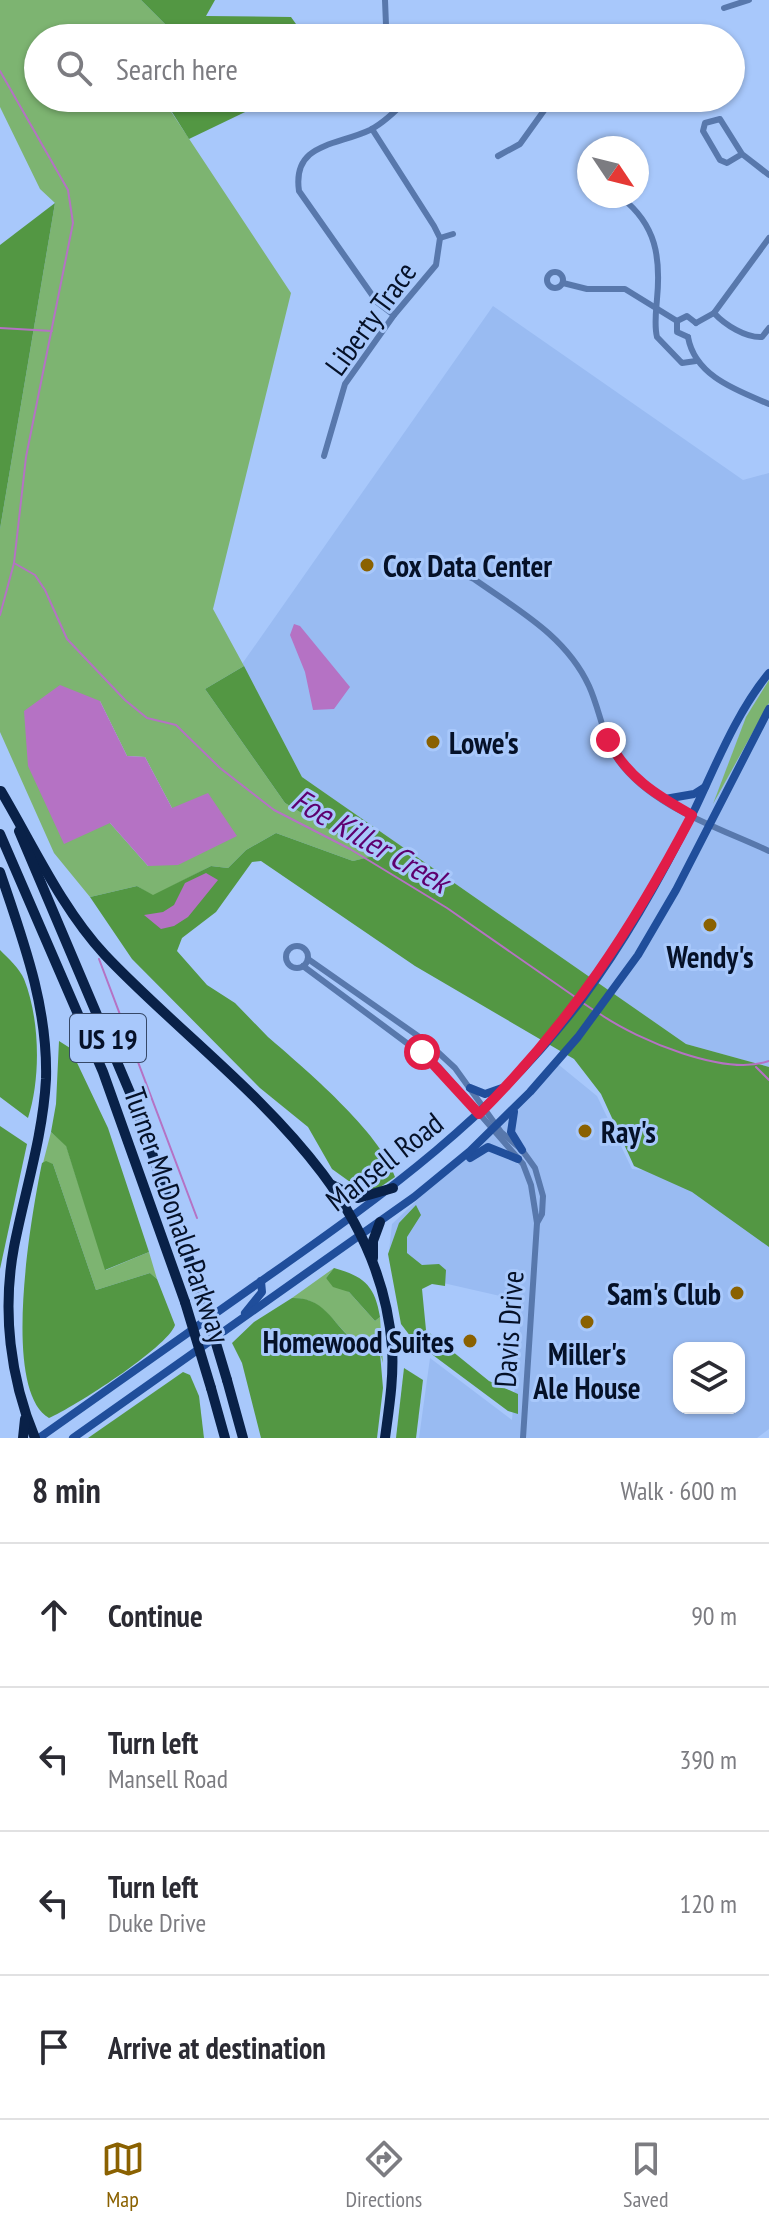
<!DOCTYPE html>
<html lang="en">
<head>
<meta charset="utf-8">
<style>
  :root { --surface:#fff; --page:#f7f7f7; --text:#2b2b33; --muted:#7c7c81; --line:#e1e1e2; --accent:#8a6101 }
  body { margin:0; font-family:"PT Sans Narrow",sans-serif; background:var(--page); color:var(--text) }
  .controls { position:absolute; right:24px; bottom:24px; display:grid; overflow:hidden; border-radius:16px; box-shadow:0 2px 6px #0004 }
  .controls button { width:72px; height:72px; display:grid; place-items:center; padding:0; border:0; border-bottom:2px solid var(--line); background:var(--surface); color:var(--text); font:40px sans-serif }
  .compass { position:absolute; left:577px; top:136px; width:72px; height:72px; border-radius:50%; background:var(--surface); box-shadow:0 2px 6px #0004; rotate:125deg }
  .stop { position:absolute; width:24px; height:24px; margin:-18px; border:6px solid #e11d48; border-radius:50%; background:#fff }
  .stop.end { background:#e11d48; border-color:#fff; box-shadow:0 2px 8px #0008 }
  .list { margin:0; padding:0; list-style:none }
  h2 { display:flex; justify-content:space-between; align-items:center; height:104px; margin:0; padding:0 32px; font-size:34px }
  h2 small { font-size:26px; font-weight:400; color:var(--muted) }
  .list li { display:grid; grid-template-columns:52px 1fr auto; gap:24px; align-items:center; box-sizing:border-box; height:144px; padding:0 32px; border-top:2px solid var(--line) }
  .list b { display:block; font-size:30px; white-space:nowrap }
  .list p { margin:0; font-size:26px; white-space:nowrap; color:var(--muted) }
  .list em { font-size:26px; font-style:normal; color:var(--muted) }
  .icon { flex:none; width:44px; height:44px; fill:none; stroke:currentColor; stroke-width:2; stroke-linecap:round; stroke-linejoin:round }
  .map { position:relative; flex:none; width:769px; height:1438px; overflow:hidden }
  .search { position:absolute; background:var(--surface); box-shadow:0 2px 6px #0004; left:24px; right:24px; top:24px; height:88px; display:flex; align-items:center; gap:20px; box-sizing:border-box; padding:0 28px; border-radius:44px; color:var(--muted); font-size:30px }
  .sheet { height:680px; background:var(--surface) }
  nav { display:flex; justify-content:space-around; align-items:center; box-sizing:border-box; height:112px; border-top:2px solid var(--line); background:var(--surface); font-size:22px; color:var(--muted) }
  nav a { display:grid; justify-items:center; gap:4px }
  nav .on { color:var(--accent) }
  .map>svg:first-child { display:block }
</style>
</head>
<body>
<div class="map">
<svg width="769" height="1438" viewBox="0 0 769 1438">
  <rect width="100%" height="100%" fill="#a8c8fb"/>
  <!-- built -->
  <g fill="#99bbf2" fill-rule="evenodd">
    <polygon points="493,306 743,480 769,473 769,1067 686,1044 302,777 242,664"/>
    <path d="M559,1065L597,1096L632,1169L687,1175L769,1237V1429L757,1438H419L430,1358L512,1420L522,1301L430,1280L389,1251L392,1224ZM679,1348H739V1408H679Z"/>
  </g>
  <!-- green -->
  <g fill="#7db471" fill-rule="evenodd">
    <path d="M0,0H141L168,27L171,38H38V98H176L170,110L291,293L213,609L244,666L205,689L285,803L374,856L353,861L276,833L246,850L228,868L211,866L153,896L137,886L90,897L54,853L0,732V529L55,203L40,189L0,107ZM100,701L127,756L145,757L172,808L148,866L110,823Z"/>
    <polygon points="769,680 769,703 713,804 746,717"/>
    <polygon points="51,1132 66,1145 106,1270 149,1252 157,1279 150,1273 96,1290 53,1164 43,1163"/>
    <path d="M334,1268L326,1278L349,1292L375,1321L380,1317L383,1363L380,1353C372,1347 364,1346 356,1341C336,1330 326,1297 292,1298Z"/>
  </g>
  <!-- forest -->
  <g fill="#539743">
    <polygon points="141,0 215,0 206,16 291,17 306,38 171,38 168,27"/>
    <polygon points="176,98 274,98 189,139 170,109"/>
    <polygon points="55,203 0,529 0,245"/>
    <path d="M244,666L302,777L686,1044L769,1067V1247L692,1192L634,1166L601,1094L574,1059L415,966L261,861L252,862L216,912L182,938L177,951L207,985L235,1003L268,1037C304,1068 381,1133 395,1177L373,1192H364L332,1169L308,1127L260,1088L132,959L90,897L137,886L153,895L211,866L228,868L246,850L276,833L353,861L373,856L285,803L205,689Z"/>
    <path d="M0,950C8,958 20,969 24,979C40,1019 41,1078 28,1118L0,1097Z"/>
    <polygon points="59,1041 70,1048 108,1128 149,1252 105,1270 66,1146 51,1132 56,1104"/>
    <polygon points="0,1126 27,1144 0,1269"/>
    <path d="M46,1161L53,1164L96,1290L150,1273L157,1279L175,1325C168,1347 73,1408 49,1418C0,1389 32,1212 42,1163Z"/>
    <polygon points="416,1205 421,1215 407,1237 407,1253 422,1265 439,1264 446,1270 445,1286 432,1284 422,1289 426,1330 489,1381 518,1394 518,1414 508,1411 414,1341 401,1324 388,1254 399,1223"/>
    <path d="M334,1268C363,1276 375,1285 380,1317L375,1321L349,1292L333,1287L326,1278Z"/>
    <path d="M292,1298C328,1297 334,1329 356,1341C364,1346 372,1347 380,1353L383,1388L377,1438H261L242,1363L232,1343L254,1322Z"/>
    <polygon points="404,1368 423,1380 416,1438 396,1438"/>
    <polygon points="183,1372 190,1375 199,1396 204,1438 88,1438"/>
  </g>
  <!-- water -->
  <g fill="#b572c4">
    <polygon points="294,624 300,626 350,687 334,709 313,710 305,672 290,635"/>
    <polygon points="60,685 100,701 127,756 145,757 172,808 208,793 237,836 178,865 148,866 110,823 64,844 28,766 24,711"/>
    <polygon points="206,873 218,880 188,917 174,926 161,929 144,915 163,912 174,905 185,883"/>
  </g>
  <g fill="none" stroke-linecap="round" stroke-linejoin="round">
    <!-- stream -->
    <g stroke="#b572c4" stroke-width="2">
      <polyline points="0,71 68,190 73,223 26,457 14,563 0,615"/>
      <polyline points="0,328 52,331"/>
      <polyline points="14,563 35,575 45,590 67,639 125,700 147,718 176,725 220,768 274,810 350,849 447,908 578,999"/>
      <polyline points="99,959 197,1218"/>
      <polyline points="583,1003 595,1011"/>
      <path d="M600,1014C638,1040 725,1077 769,1061"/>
      <polyline points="756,1067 769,1080"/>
    </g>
    <!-- street -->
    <g stroke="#5878ac" stroke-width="6">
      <polyline points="385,0 386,25 394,38"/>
      <polyline points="724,8 749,0"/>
      <polyline points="742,154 727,163 720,160 703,131 705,123 720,119 742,154 769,175"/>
      <polyline points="498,156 520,144 553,98"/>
      <path d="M622,198C656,225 661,257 657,299C656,312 654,325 657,337L682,363L696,361"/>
      <polyline points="440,238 453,234"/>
      <circle cx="555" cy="280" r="8"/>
      <polyline points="563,283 587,289 625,289 677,321"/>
      <path d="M714,313C725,325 746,338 762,337L769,328"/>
      <path d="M394,315L377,302L299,191C292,143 336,146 370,130C385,122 397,110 408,98"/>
      <polyline points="677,321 677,332 688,337"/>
      <polyline points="677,321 687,316 696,323"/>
      <polyline points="696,323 714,313 769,238"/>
      <path d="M688,337C695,376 736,390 769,404"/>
      <polyline points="324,456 345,384 394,315 436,265 440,238 434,226 372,129"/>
      <path d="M460,573L474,579C518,610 566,636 589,686C600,710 603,739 618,760C651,807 720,828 769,851"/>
      <circle cx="297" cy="957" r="11"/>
      <polyline points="308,959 428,1043 455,1068 501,1132 522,1150 535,1168 543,1196 542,1214 537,1223 523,1438"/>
      <polyline points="303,966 439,1067 523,1164 531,1185 537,1223"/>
    </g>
    <!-- secondary -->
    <g stroke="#204e9b" stroke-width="8">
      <polyline points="665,799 694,794 705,787"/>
      <polyline points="470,1088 485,1094 502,1088"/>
      <polyline points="514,1112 511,1132 522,1150"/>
      <polyline points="470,1158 488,1147 518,1159"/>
      <polyline points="245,1313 262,1292 261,1281"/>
      <path d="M39,1438C115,1384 191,1331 267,1277C384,1195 496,1114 583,998C626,940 662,876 694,811C716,765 736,713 769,673"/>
      <polyline points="73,1438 414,1197 470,1151 530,1092 578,1037 638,955 676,890 769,709"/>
    </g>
    <!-- highway -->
    <g stroke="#092148" stroke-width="10">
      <path d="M1,791C33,845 62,909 105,955C215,1071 379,1171 392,1347C394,1378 389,1408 385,1438"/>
      <polyline points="19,831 134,1102 200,1290"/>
      <polyline points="0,834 103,1072 185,1302"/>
      <path d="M0,872C23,940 48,1006 46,1079C43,1136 25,1191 14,1247C2,1311 10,1378 35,1438"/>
      <polyline points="332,1185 358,1198 393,1188"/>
      <polyline points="373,1258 373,1241 380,1222"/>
      <polyline points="227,1380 243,1438"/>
      <polyline points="211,1388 225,1438"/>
      <polyline points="23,1438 25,1419"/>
    </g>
    <!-- highway-bridge -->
    <g stroke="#092148" stroke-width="10">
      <polyline points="200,1290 227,1380"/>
      <polyline points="185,1302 211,1388"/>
    </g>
  </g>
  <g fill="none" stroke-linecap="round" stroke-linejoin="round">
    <!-- route -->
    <path stroke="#e11d48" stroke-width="10" d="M422,1052L479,1114C571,1022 632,929 692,815C656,795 627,777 608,740"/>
  </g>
  <!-- markers -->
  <g fill="#8a6101" stroke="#a8c8fb" stroke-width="3">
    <circle cx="367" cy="565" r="8"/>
    <circle cx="433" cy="742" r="8"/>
    <circle cx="710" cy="925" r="8"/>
    <circle cx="585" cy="1131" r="8"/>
    <circle cx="737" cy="1293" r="8"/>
    <circle cx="587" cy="1322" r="8"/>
    <circle cx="470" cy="1341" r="8"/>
  </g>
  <g text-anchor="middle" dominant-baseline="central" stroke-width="6" stroke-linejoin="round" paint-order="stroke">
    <!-- shield labels -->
    <rect fill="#a8c8fb" stroke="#364867" stroke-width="2" x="70" y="1014" width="76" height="48" rx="6"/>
    <g font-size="28" font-weight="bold" fill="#051128">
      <text x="108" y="1038">US 19</text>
    </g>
    <!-- street labels -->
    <g font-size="30" fill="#051128" stroke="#a8c8fb">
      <text transform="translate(370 318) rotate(-54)">Liberty Trace</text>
      <text transform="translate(384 1161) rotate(-38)">Mansell Road</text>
      <text transform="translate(178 1215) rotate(71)">Turner McDonald Parkway</text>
      <text transform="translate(508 1329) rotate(-86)">Davis Drive</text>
    </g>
    <!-- poi labels -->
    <g font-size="30" font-weight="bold" fill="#051128" stroke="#a8c8fb" text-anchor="start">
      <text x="383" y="565">Cox Data Center</text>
      <text x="449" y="742">Lowe's</text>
      <text x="710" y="956" text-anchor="middle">Wendy's</text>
      <text x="601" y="1131">Ray's</text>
      <text x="721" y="1293" text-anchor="end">Sam's Club</text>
      <text x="454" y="1341" text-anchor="end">Homewood Suites</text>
      <text x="587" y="1353" text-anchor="middle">Miller's<tspan x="587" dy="34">Ale House</tspan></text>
    </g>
    <!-- water labels -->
    <g font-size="32" font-style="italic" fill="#5e006f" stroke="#a8c8fb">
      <text transform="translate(371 840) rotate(30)">Foe Killer Creek</text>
    </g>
  </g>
</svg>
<div class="controls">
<button><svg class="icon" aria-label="layers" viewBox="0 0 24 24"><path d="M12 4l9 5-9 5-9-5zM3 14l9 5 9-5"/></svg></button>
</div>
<svg class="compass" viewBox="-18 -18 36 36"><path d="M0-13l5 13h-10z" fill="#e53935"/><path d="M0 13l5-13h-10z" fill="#7c7c81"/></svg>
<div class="stop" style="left:422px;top:1052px"></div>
<div class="stop end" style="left:608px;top:740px"></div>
<div class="search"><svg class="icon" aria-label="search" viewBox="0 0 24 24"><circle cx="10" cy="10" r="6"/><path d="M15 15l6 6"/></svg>Search here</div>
</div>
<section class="sheet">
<h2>8 min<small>Walk · 600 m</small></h2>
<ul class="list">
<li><svg class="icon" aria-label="ahead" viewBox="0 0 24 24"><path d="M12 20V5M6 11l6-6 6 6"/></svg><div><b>Continue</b></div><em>90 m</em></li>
<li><svg class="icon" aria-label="left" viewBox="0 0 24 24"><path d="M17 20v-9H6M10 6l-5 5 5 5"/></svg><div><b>Turn left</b><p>Mansell Road</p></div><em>390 m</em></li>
<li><svg class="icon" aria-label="left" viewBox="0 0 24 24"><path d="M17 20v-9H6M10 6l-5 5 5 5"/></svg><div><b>Turn left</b><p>Duke Drive</p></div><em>120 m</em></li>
<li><svg class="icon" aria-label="arrive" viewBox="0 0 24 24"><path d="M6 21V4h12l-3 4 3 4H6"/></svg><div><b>Arrive at destination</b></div></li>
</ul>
</section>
<nav>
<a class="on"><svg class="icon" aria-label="map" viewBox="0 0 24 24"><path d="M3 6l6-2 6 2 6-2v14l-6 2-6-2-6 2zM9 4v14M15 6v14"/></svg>Map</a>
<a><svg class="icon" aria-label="directions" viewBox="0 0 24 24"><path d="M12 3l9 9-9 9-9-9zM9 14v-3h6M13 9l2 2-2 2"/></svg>Directions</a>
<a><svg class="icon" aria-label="saved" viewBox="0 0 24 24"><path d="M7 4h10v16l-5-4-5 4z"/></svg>Saved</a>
</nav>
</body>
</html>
